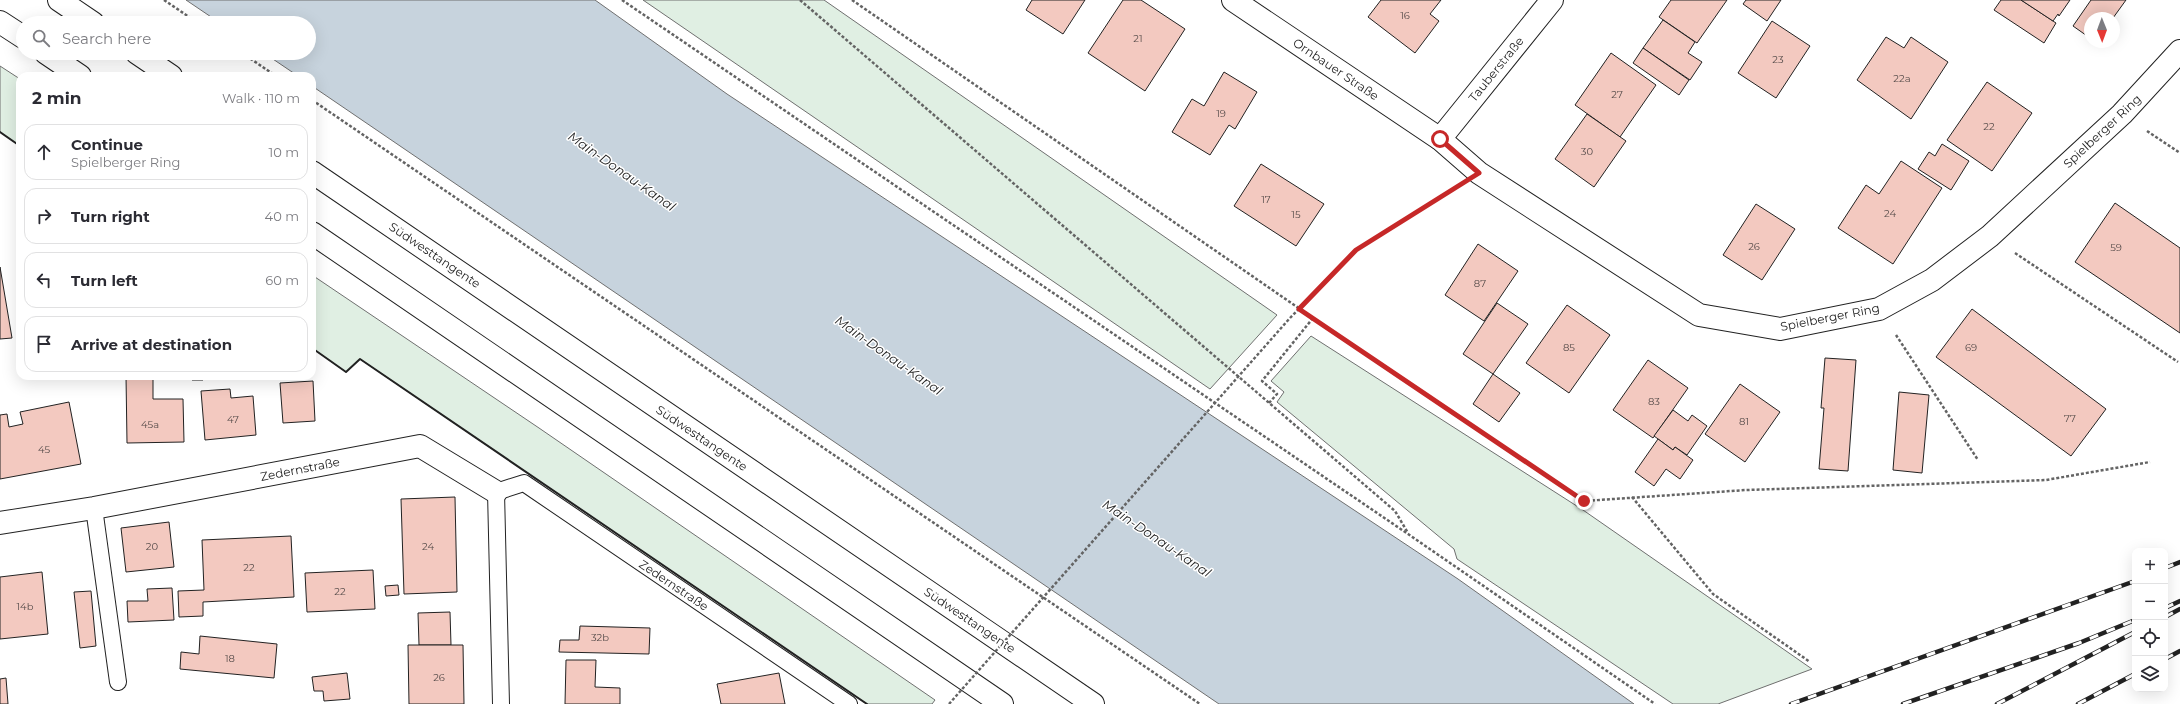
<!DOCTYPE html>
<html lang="en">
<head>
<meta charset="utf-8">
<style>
  :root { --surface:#fff; --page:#f2f2f3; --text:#2b2b33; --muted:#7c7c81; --line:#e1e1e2 }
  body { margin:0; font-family:Montserrat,sans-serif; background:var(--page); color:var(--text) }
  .controls { position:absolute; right:12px; bottom:12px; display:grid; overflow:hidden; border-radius:8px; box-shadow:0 4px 16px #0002 }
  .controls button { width:36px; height:36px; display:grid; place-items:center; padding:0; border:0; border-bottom:1px solid var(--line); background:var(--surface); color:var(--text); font:20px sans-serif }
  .compass { position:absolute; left:2084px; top:12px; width:36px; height:36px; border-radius:50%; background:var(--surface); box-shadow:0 4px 16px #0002; rotate:179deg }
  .stop { position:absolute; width:12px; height:12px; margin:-9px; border:3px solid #c62828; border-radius:50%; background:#fff }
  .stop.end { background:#c62828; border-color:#fff; box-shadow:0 1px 4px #0008 }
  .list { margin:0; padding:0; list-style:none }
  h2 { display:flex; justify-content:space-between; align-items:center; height:52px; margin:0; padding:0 16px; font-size:17px }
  h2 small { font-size:13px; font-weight:400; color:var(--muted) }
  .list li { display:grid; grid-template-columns:26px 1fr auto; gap:12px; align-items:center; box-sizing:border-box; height:56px; margin:0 8px 8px; padding:0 8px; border:1px solid var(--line); border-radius:12px }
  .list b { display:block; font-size:15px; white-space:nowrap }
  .list p { margin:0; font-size:13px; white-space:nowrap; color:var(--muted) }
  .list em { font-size:13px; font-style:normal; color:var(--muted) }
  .icon { flex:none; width:22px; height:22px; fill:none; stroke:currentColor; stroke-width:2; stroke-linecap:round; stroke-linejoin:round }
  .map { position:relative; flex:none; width:2180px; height:704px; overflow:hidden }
  .search { position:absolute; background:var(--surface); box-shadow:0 4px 16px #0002; left:16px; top:16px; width:300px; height:44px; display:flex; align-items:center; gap:10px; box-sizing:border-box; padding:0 14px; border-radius:22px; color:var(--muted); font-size:15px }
  .panel { position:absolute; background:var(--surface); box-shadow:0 4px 16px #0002; left:16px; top:72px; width:300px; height:308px; border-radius:12px }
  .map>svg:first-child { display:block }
</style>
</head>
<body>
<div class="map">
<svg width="2180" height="704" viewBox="0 0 2180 704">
  <rect width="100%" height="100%" fill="#fff"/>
  <!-- green -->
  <g fill="#e0efe3" stroke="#6f6f6f">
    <polygon points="643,0 824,0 1277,315 1210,389"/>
    <polygon points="0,66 20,79 20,146 0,132"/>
    <polygon points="312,275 539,428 935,700 932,704 867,704 360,359 346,372 312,348"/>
    <polygon points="1311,336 1583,510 1812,669 1718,704 1673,704 1457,559 1454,549 1277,402 1284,392 1271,381"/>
  </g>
  <!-- water -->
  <polygon fill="#c7d3dd" stroke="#6f6f6f" points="186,0 595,0 727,94 1458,579 1634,704 1219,704 312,86 312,76 298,76 264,53 309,53 309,23 220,23"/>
  <!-- building -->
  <g fill="#f3c9c0" stroke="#222">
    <polygon points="1032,0 1085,0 1063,34 1026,10"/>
    <polygon points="1123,0 1141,0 1185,29 1145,91 1088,53"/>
    <polygon points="1381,0 1441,0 1430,14 1439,21 1415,53 1368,17"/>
    <polygon points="1671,0 1727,0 1697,43 1659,17"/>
    <polygon points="1746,0 1781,0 1767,21 1743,4"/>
    <polygon points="2001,0 2021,0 2056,23 2044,43 1994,10"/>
    <polygon points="2021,0 2070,0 2059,16 2058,14 2053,21"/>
    <polygon points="2091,0 2126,0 2113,18 2090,18 2090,38 2073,26"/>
    <polygon points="1663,20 1695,42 1688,53 1702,62 1690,80 1643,48"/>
    <polygon points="1772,21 1810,46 1776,98 1738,73"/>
    <polygon points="1886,37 1904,48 1911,37 1948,62 1911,119 1857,80"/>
    <polygon points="1643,48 1689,80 1679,95 1633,63"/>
    <polygon points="1611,53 1656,85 1620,137 1575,105"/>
    <polygon points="1224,72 1257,92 1235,129 1229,125 1210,155 1172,132 1192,99 1204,106"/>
    <polygon points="1987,82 2032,113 1992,171 1947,140"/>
    <polygon points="1587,114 1626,141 1594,187 1555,159"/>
    <polygon points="1942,144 1969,161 1951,190 1918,169 1929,152 1935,156"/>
    <polygon points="1901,161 1942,188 1893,264 1838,228 1866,185 1879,194"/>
    <polygon points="1261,164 1324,204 1296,246 1234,206"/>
    <polygon points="2115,203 2180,248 2180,333 2075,262"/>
    <polygon points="1756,204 1795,229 1762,280 1723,255"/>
    <polygon points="1478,244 1518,271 1484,321 1445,295"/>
    <polygon points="0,267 12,338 0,339"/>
    <polygon points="1497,303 1528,324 1493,374 1463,354"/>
    <polygon points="1567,305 1610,335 1569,393 1526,363"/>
    <polygon points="1972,309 2106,409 2071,456 1936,357"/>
    <polygon points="1825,358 1856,360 1848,471 1819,469 1824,408 1821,408"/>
    <polygon points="1648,360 1688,388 1653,438 1613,410"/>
    <polygon points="1493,374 1520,393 1499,422 1473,404"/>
    <polygon points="126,376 153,376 153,399 183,399 184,442 127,443"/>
    <polygon points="193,376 203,376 203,380 192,380"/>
    <polygon points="313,381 315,421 283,423 280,383"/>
    <polygon points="1740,384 1780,412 1745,462 1705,434"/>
    <polygon points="230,389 231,398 253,396 256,435 205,440 201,391"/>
    <polygon points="1899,392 1929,395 1922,473 1893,470"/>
    <polygon points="69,402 81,464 0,479 0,415 7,414 9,427 23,424 20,412"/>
    <polygon points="1673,410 1688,421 1692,415 1707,426 1687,455 1675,447 1673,450 1654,436"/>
    <polygon points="1658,439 1673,450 1675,447 1693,460 1680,479 1666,469 1654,486 1635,472"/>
    <polygon points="455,497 457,592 404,594 401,499"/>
    <polygon points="169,522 174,567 126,572 121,528"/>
    <polygon points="291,536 294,597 203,602 203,616 179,617 178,591 204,590 202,540"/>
    <polygon points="373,570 375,609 307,612 305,573"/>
    <polygon points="42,572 48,634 0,639 0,577"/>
    <polygon points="398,585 399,595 386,596 385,586"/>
    <polygon points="172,588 174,620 128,622 127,601 148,601 147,589"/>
    <polygon points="91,591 96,646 80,648 74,592"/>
    <polygon points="450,612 451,645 419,645 418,613"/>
    <polygon points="580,626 650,628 649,654 559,652 560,640 579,640"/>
    <polygon points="200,636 277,644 274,678 180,669 181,652 199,654"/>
    <polygon points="408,645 463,645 464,704 409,704"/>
    <polygon points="566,660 596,660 595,687 620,688 620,704 565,704"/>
    <polygon points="347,673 350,699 324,701 323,691 314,691 312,677"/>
    <polygon points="779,673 785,704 721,704 717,684"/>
    <polygon points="6,678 8,704 0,704 0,679"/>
  </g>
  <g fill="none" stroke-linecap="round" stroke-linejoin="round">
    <!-- service casing -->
    <g stroke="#222" stroke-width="18">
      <g id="service">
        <polyline points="94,508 118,682"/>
        <polyline points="501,704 496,492 524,483 849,704"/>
      </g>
    </g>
    <!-- minor casing -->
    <g stroke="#222" stroke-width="24">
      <g id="minor">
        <polyline points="1233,0 1440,139 1479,173 1699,315 1780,329 1879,309 1932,280 1990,236 2122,114 2180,51"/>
        <polyline points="1440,139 1552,0"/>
        <polyline points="0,523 94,508 420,446 496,492"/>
      </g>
    </g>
    <!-- trunk casing -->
    <g stroke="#222" stroke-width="24">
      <g id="trunk">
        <polyline points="59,0 93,23"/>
        <polyline points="0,22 23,37"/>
        <polyline points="46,53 80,76"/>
        <polyline points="137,53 171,76"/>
        <polyline points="312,172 1093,704"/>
        <polyline points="312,233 1002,704"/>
      </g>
    </g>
    <!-- path -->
    <g stroke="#646464" stroke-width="2.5" stroke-dasharray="3 2" stroke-linecap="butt">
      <polyline points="164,0 198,23"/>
      <polyline points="622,0 1408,534 1655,704"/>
      <polyline points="800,0 1395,511 1408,533"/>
      <polyline points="852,0 1313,318 1584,501 1746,490 2046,480 2150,462"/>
      <polyline points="242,53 276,76"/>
      <polyline points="312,100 1200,704"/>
      <polyline points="2147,131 2180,153"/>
      <polyline points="2015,253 2178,362"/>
      <polyline points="1290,318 1356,250 1453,189"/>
      <polyline points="1896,335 1978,460"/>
      <polyline points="1269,403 1277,394 1262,381 1313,318"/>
      <polyline points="1632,497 1713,594 1810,662"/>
    </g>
    <!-- service -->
    <use href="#service" stroke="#fff" stroke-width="16"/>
    <!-- minor -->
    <use href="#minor" stroke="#fff" stroke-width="22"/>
    <!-- trunk -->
    <use href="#trunk" stroke="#fff" stroke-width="22"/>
    <!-- rail casing -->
    <g stroke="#222" stroke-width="4.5">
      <g id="rail">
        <polyline points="2165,568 2180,562"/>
        <polyline points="2165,608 2180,601"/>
        <polyline points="2165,617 2180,609"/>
        <polyline points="2165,659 2180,651"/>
        <polyline points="1791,704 2135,581"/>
        <polyline points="1903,704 2079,643 2135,620"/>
        <polyline points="1997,704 2135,632"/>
        <polyline points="2078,704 2135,674"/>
      </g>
    </g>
    <!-- rail -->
    <use href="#rail" stroke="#fff" stroke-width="3" stroke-dasharray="9" stroke-linecap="butt"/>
    <!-- path-bridge -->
    <polyline stroke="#646464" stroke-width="2.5" stroke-dasharray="3 2" stroke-linecap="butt" points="949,704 1290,318"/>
    <!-- wall -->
    <g stroke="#222" stroke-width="2">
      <polyline points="0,132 20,146"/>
      <polyline points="312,348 346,372 360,359 867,704"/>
    </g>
  </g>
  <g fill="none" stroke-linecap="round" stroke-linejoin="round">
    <!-- route -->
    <polyline stroke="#c62828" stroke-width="5" points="1440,139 1479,173 1356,250 1299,309 1584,501"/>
  </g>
  <g text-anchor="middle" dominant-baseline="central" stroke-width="3" stroke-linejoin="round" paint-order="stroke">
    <!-- number labels -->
    <g font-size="10" fill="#564c4a">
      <text x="1405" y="15">16</text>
      <text x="1138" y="38">21</text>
      <text x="1778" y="59">23</text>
      <text x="1902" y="78">22a</text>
      <text x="1617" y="94">27</text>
      <text x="1221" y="113">19</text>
      <text x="1989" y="126">22</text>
      <text x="1587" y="151">30</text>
      <text x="1266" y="199">17</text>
      <text x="1890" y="213">24</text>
      <text x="1296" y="214">15</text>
      <text x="1754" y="246">26</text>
      <text x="2116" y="247">59</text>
      <text x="1480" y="283">87</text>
      <text x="1569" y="347">85</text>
      <text x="1971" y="347">69</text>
      <text x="1654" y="401">83</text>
      <text x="2070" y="418">77</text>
      <text x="233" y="419">47</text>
      <text x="1744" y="421">81</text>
      <text x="150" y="424">45a</text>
      <text x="44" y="449">45</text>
      <text x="152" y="546">20</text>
      <text x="428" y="546">24</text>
      <text x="249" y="567">22</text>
      <text x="340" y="591">22</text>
      <text x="25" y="606">14b</text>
      <text x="600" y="637">32b</text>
      <text x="230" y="658">18</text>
      <text x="439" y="677">26</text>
    </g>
    <!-- street labels -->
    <g font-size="12" fill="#222" stroke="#fff">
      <text transform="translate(1336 69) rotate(34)">Ornbauer Straße</text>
      <text transform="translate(1496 69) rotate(-51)">Tauberstraße</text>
      <text transform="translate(2102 131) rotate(-43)">Spielberger Ring</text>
      <text transform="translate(435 255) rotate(34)">Südwesttangente</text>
      <text transform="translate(1830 317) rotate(-11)">Spielberger Ring</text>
      <text transform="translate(702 438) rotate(34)">Südwesttangente</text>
      <text transform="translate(300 469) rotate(-11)">Zedernstraße</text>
      <text transform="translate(674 585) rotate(34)">Zedernstraße</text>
      <text transform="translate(970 620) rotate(34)">Südwesttangente</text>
    </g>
    <!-- water labels -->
    <g font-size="13" font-style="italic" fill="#222" stroke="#fff">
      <text transform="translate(622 171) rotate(35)">Main-Donau-Kanal</text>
      <text transform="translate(889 355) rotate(35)">Main-Donau-Kanal</text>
      <text transform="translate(1157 538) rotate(34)">Main-Donau-Kanal</text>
    </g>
  </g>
</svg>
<div class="controls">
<button>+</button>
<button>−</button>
<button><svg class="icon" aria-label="locate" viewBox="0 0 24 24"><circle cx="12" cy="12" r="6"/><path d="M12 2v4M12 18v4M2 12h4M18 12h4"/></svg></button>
<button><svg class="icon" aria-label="layers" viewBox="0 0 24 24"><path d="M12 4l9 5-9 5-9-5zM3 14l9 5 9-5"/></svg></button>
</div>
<svg class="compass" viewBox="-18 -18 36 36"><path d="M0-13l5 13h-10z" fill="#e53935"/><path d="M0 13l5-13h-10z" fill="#7c7c81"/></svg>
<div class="stop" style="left:1440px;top:139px"></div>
<div class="stop end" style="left:1584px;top:501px"></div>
<div class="search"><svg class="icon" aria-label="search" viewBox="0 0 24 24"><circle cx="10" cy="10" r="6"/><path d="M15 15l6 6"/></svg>Search here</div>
<section class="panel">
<h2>2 min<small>Walk · 110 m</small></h2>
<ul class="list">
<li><svg class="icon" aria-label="ahead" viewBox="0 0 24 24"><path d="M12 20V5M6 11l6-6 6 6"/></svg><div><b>Continue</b><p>Spielberger Ring</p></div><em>10 m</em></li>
<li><svg class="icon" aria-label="right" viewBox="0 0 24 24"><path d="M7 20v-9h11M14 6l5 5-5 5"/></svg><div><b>Turn right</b></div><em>40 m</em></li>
<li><svg class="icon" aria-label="left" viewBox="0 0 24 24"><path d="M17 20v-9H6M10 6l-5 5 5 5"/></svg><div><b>Turn left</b></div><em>60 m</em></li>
<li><svg class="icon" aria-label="arrive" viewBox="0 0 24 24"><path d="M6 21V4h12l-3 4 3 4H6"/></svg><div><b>Arrive at destination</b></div></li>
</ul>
</section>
</div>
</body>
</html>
